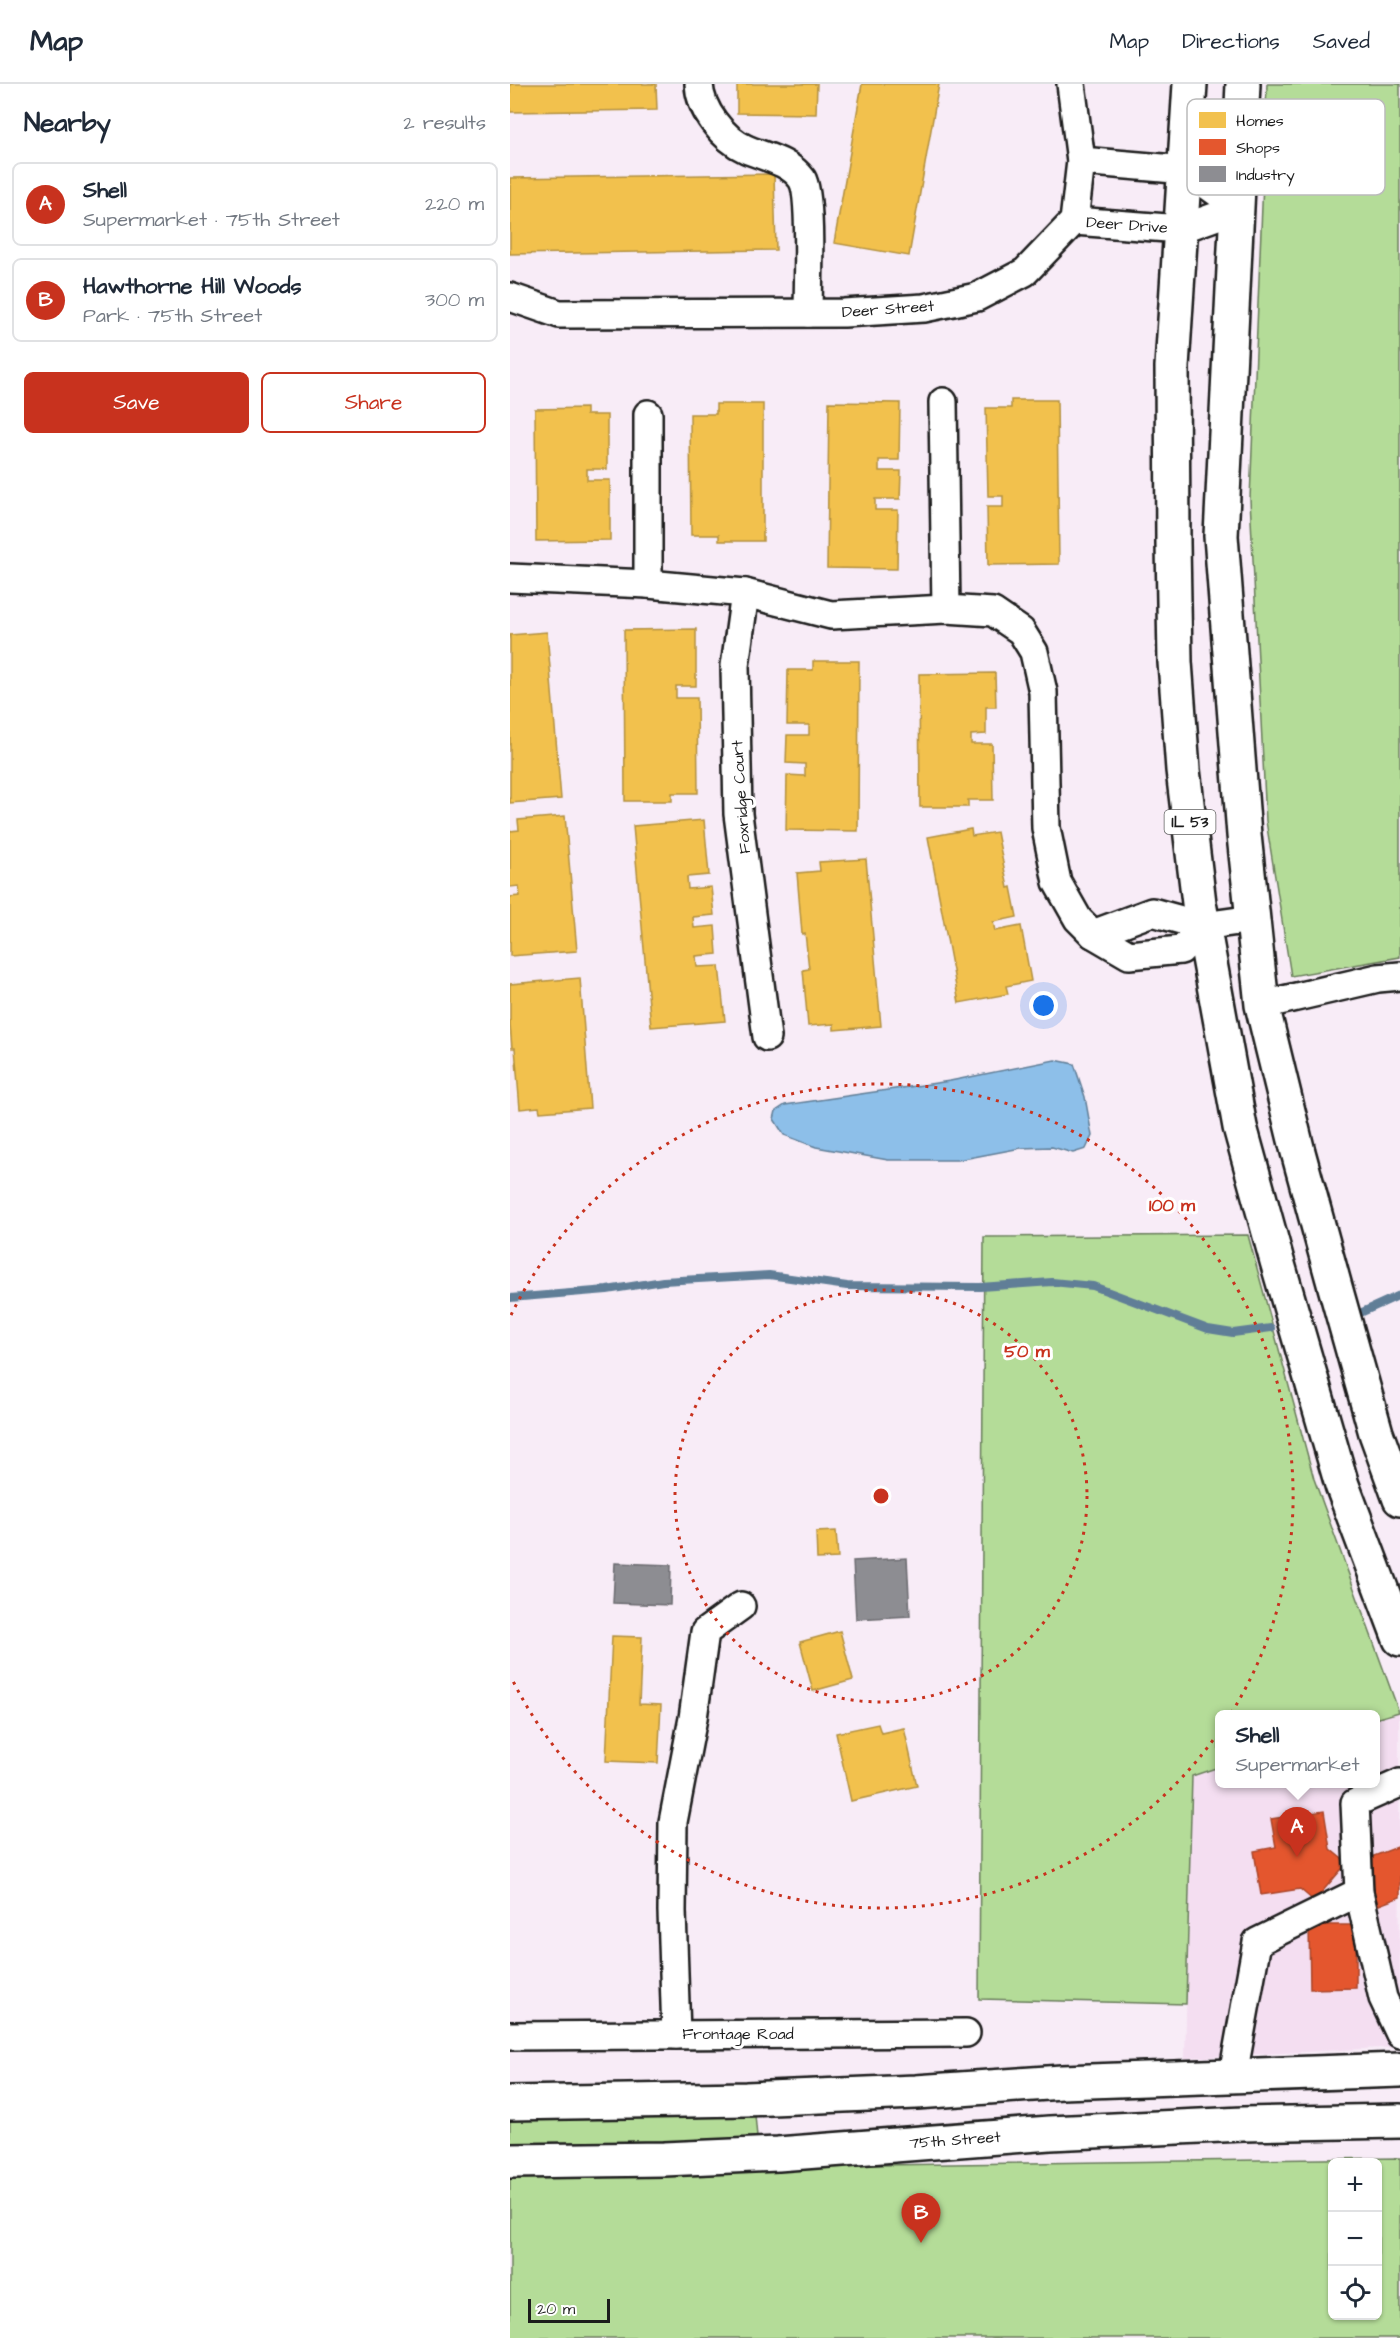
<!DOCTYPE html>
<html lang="en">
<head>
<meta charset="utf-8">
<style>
  :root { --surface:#fff; --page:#f6f6f7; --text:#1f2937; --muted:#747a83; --line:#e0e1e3; --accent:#c8321e }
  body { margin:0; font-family:"Architects Daughter",sans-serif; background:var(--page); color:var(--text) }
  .controls { position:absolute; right:18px; bottom:18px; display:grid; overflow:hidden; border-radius:9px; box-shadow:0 2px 4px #0004 }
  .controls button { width:54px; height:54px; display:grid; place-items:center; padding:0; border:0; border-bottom:2px solid var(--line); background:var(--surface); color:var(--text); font:30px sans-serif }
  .scale { position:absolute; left:18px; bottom:15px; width:82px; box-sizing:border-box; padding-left:6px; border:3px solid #1c1c1c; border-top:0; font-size:16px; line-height:21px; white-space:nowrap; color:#1c1c1c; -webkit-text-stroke:4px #fff; paint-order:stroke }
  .you { position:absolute; left:534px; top:922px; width:21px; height:21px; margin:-15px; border:4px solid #fff; border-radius:50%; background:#1a73e8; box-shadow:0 0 0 9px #1a73e833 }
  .badge { display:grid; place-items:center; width:39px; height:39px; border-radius:50%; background:var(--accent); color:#fff; font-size:20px; font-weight:700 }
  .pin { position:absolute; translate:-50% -50px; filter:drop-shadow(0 2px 3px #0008) }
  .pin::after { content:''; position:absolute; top:32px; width:21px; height:18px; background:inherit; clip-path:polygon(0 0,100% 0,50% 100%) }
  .popup { position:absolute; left:705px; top:1626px; width:165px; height:78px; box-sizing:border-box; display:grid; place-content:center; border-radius:9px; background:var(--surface); filter:drop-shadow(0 2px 4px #0005); font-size:20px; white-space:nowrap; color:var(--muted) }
  .popup b { font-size:22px; color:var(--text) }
  .popup::after { content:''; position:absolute; left:50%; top:100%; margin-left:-12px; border:12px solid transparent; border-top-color:var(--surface) }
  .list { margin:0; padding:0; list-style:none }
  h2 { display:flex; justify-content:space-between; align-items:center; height:78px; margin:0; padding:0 24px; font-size:26px }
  h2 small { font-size:20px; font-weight:400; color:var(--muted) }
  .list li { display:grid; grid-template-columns:39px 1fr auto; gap:18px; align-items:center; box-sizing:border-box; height:84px; margin:0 12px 12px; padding:0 12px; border:2px solid var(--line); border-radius:9px }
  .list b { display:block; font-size:22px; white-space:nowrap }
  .list p { margin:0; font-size:20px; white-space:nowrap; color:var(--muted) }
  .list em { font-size:20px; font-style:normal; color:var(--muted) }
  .actions { display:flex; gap:12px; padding:18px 24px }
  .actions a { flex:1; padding:14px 0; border:2px solid var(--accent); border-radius:9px; text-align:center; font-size:21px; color:var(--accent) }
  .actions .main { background:var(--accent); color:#fff }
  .icon { flex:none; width:33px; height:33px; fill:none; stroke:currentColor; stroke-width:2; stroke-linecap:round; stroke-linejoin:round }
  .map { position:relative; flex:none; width:890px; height:2254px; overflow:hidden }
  header { display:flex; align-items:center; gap:36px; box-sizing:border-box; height:84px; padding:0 30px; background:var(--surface); border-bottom:2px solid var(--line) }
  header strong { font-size:28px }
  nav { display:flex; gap:33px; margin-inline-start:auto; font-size:21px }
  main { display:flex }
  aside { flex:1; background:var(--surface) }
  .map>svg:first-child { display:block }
</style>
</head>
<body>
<header>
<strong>Map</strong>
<nav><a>Map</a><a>Directions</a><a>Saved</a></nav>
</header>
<main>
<aside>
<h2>Nearby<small>2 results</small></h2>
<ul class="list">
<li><span class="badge">A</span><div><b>Shell</b><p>Supermarket · 75th Street</p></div><em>220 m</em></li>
<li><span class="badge">B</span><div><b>Hawthorne Hill Woods</b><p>Park · 75th Street</p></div><em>300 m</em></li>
</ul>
<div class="actions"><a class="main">Save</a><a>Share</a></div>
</aside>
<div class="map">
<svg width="890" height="2254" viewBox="0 0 890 2254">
  <rect width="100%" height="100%" fill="#f8ecf7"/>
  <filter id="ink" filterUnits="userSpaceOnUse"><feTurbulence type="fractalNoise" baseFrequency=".0167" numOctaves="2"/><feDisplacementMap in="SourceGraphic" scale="12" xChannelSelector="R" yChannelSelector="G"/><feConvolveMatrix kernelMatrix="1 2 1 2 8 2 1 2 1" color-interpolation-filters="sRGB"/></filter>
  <g filter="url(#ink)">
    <!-- built -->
    <polygon fill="#f4def1" points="889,1628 890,1963 675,1974 682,1692 709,1683 709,1700 865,1700 865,1635"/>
    <!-- green -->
    <g fill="#b4dc98" stroke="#687c5a" stroke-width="1.5" fill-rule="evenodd">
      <polygon points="757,0 890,0 890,873 781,892 756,737 740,415"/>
      <polygon points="738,1151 804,1395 889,1628 865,1635 865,1630 709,1630 709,1683 682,1692 676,1920 469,1915 474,1153"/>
      <polygon points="245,2031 247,2053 182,2057 0,2059 0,2036"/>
      <path d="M890,2074V2254H0V2086ZM822,2078H868V2232H822Z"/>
    </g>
    <!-- water -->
    <polygon fill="#8dbfe9" stroke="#607e97" stroke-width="1.5" points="545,976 564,980 575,1013 582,1052 576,1065 563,1069 542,1063 511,1064 448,1076 378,1076 306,1063 274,1051 264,1035 266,1027 275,1021 440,997"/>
    <!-- homes -->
    <g fill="#f2c14e" stroke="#b2903f" stroke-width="1.5">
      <polygon points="0,0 146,0 147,26 0,28"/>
      <polygon points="227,0 307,0 306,30 227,29"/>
      <polygon points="352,0 429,0 399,172 324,159"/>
      <polygon points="264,90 266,166 0,170 0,94"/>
      <polygon points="501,316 547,316 549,480 478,481 477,423 493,423 493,412 478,412 476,324 501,324"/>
      <polygon points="319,318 390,319 389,376 369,376 369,387 391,387 390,415 365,415 365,426 388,426 387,485 317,484"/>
      <polygon points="206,320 253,320 253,457 209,457 209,451 181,451 180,330 206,330"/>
      <polygon points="76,324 76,331 97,331 97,385 77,385 77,396 100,396 100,456 26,457 25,325"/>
      <polygon points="186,545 186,602 166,602 166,614 187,614 188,709 162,709 162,717 115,717 114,546"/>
      <polygon points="37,548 51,715 0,719 0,551"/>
      <polygon points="303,577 349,577 348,747 276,746 277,691 295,692 295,680 276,679 277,651 299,651 299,641 277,641 278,586 303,586"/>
      <polygon points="485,589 486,623 476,623 476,650 461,651 461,660 482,660 483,716 458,716 458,723 410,723 409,590"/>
      <polygon points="55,732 67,867 0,872 0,813 10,812 9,802 0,803 0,747 9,746 8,736"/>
      <polygon points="194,736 199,791 177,793 178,805 201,803 204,831 183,833 184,844 205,842 207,870 186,872 187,883 209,882 215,937 141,943 123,742"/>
      <polygon points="461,745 462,752 487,748 498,804 501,803 507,833 483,838 485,847 511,842 521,897 496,902 498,910 449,919 418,753"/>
      <polygon points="356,775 371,942 324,946 324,940 298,942 293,886 299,885 295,849 292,850 287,789 310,787 309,778"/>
      <polygon points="70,894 80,1024 30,1028 29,1023 10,1025 5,964 2,964 0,941 0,900"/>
      <polygon points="326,1447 328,1474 307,1475 306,1448"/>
      <polygon points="330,1547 343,1596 303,1607 290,1558"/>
      <polygon points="102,1552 132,1553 129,1620 151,1621 148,1679 96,1677"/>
      <polygon points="368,1640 371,1649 394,1644 407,1702 341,1717 326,1649"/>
    </g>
    <!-- shops -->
    <g fill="#e4572e" stroke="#a84529" stroke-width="1.5">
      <polygon points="814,1727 820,1765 837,1779 804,1817 790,1805 751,1811 744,1767 766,1763 761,1735"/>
      <polygon points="890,1762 890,1813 869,1821 851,1777"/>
      <polygon points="799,1841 846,1841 846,1904 800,1905"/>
    </g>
    <!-- industry -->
    <g fill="#8d8d92" stroke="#6b6b6f" stroke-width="1.5">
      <polygon points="397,1474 400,1532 346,1535 343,1477"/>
      <polygon points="105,1479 161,1481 160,1521 103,1519"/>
    </g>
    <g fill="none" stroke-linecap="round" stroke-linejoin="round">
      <!-- stream -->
      <g stroke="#607e97" stroke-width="8">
        <polyline points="0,1214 97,1206 153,1197 259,1191 337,1202 470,1203 542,1198 583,1202 698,1245 723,1249 761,1244"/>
        <polyline points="848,1230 890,1211"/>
      </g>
      <!-- minor casing -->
      <g stroke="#1c1c1c" stroke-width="32">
        <g id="minor">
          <path d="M189,0C190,25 212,54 236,65C255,73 279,77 292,95C302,111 298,205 298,229"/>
          <polyline points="564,137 671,145 729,124 676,86 571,77"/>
          <polyline points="0,213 49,230 334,229 414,224 467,213 515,188 564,137 571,77 561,0"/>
          <polyline points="433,318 436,525"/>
          <polyline points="138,330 138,500"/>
          <polyline points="0,494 138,500 235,509 321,531 436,525 483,528 511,547 524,568 533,608 536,744 547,798 568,835 583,850 619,871 671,866 693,842"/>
          <polyline points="235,509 225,582 228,730 257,953"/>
          <polyline points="583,850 642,828 693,842 743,835"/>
          <polyline points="752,921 868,894 890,892"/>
          <polyline points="890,1699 845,1719 849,1808 873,1914 890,1950"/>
          <polyline points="166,1951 162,1827 163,1738 183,1634 195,1548 231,1522"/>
          <polyline points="0,1952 456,1949"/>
          <polyline points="723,1991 747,1858 849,1808"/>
        </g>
      </g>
      <!-- major casing -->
      <g stroke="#1c1c1c" stroke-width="38">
        <g id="major">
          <polyline points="680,0 662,283 663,459 665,578 673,686 689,819 730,1043 767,1177 832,1401 890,1555"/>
          <polyline points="733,0 711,452 734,751 752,921 788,1068 825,1203 866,1349 890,1415"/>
          <polyline points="0,2019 236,2015 406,2008 552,1998 890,1986"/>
          <polyline points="0,2077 154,2075 268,2070 540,2049 733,2040 890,2037"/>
        </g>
      </g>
      <!-- minor -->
      <use href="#minor" stroke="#fff" stroke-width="27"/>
      <!-- major -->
      <use href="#major" stroke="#fff" stroke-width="33"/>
    </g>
  </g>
  <!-- distance rings -->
  <g fill="none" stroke="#c8321e" stroke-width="3" stroke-dasharray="3 6">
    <circle cx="371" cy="1412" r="206"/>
    <path d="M1 1231A412 412 0 1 1 1 1593"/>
  </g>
  <g text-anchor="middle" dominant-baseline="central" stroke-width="6" stroke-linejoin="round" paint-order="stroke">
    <!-- shield labels -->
    <rect fill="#fff" stroke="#606060" stroke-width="1.5" x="654.5" y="726" width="51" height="24" rx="4.5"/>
    <g font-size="15" font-weight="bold" fill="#1c1c1c">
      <text x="680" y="738">IL 53</text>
    </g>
    <!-- street labels -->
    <g font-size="16" fill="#1c1c1c" stroke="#fff">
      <text transform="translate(617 141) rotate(4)">Deer Drive</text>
      <text transform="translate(378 225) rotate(-4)">Deer Street</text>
      <text transform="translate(231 713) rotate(-94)">Foxridge Court</text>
      <text x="228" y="1950">Frontage Road</text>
      <text transform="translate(445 2056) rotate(-4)">75th Street</text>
    </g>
  </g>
  <!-- legend -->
  <rect x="677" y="15" width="198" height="96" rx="9" fill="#fff" stroke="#bbb" stroke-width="1.5"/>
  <rect x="689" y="28" width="27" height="16" fill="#f2c14e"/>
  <rect x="689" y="55" width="27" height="16" fill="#e4572e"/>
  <rect x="689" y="82" width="27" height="16" fill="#8d8d92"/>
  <g font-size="16" fill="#1c1c1c">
    <text x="726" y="42">Homes</text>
    <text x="726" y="69">Shops</text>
    <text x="726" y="96">Industry</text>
  </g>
  <circle cx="371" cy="1412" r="9" fill="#c8321e" stroke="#fff" stroke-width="3"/>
  <g font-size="18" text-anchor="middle" font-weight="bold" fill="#c8321e" stroke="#fff" stroke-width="6" stroke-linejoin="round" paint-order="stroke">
    <text x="662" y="1127">100 m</text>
    <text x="517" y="1273">50 m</text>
  </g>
</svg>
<div class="controls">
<button>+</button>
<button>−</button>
<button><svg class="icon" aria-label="locate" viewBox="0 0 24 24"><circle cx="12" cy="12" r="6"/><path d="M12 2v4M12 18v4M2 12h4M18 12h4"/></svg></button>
</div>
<div class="scale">20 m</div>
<div class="you"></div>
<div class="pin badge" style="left:787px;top:1773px">A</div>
<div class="popup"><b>Shell</b>Supermarket</div>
<div class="pin badge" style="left:411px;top:2159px">B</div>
</div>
</main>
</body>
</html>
